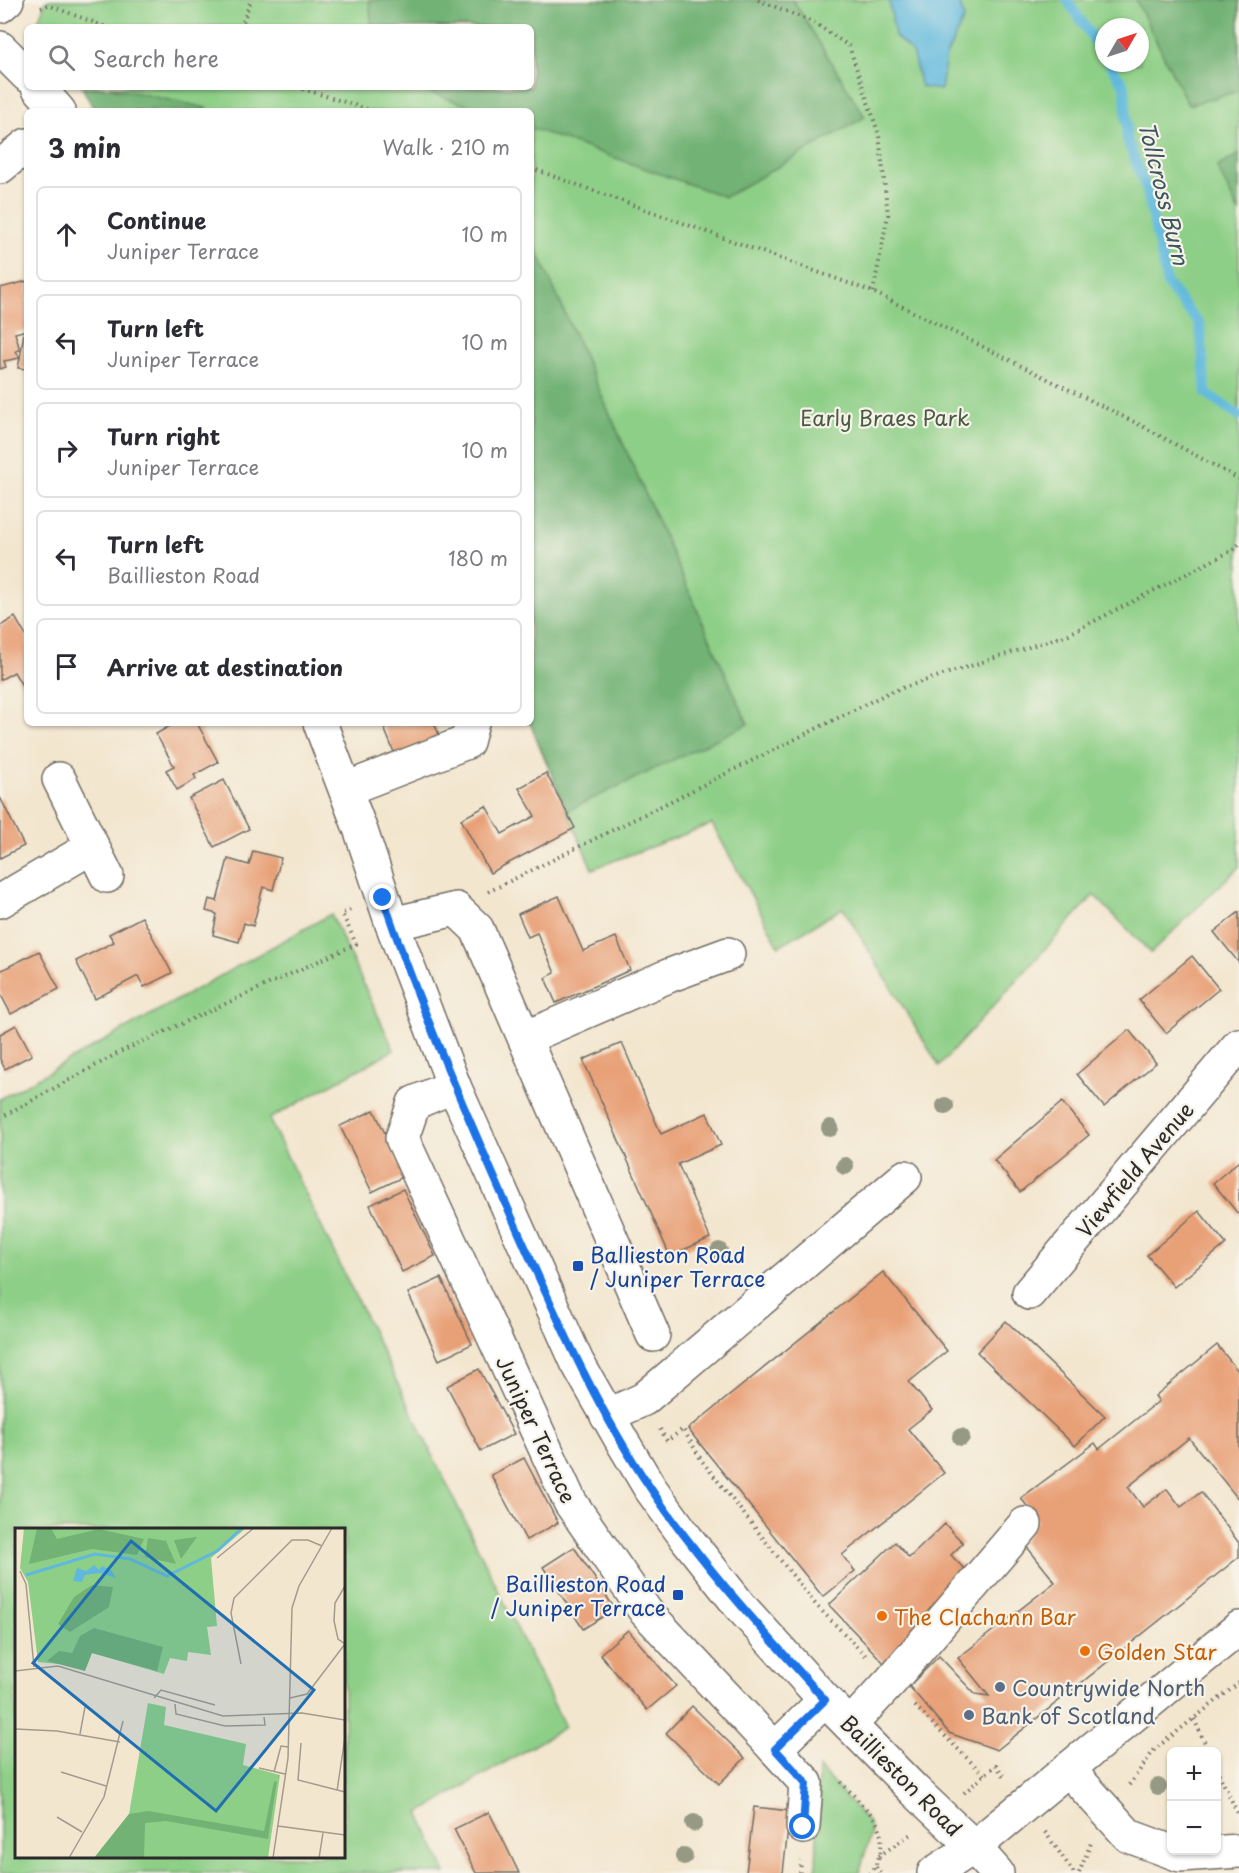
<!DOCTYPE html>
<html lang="en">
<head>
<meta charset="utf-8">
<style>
  :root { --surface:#fff; --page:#f7f7f7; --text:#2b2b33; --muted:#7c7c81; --line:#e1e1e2 }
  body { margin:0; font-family:"Playpen Sans",sans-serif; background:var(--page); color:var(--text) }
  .controls { position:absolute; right:18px; bottom:18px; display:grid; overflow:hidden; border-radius:9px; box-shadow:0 2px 4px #0004 }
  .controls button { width:54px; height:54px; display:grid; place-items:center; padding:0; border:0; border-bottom:2px solid var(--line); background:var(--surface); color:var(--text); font:30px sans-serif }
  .compass { position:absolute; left:1095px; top:18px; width:54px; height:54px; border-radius:50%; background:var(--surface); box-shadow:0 2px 4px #0004; rotate:51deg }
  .stop { position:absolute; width:18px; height:18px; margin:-14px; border:4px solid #1a73e8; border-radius:50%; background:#fff }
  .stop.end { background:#1a73e8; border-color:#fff; box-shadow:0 2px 6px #0008 }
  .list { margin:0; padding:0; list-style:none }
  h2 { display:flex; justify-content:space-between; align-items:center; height:78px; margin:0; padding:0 24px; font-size:26px }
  h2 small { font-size:20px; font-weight:400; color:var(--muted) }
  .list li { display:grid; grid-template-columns:39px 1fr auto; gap:18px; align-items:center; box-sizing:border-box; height:96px; margin:0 12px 12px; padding:0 12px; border:2px solid var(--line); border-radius:9px }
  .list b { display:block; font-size:22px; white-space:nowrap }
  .list p { margin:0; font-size:20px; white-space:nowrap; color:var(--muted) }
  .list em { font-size:20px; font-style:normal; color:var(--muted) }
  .icon { flex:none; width:33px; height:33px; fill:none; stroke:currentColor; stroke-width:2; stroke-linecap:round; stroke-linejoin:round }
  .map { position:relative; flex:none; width:1239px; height:1873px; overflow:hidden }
  .search { position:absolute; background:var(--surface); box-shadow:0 2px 4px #0004; left:24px; top:24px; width:510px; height:66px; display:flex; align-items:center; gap:15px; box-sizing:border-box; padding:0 21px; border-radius:9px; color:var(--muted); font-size:22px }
  .panel { position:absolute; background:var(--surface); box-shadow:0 2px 4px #0004; left:24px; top:108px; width:510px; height:618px; border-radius:9px }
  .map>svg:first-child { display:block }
</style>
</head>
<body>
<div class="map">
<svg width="1239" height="1873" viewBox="0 0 1239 1873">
  <rect width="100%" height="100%" fill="#f7f3e8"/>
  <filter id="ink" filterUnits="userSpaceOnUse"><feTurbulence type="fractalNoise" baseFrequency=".0167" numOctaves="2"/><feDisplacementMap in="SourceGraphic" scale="12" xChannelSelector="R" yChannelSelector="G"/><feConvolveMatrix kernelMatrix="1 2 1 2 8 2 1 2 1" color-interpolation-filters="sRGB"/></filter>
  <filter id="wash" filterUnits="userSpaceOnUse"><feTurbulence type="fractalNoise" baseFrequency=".008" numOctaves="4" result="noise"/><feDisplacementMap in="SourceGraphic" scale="24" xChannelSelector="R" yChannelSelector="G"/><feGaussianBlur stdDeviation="1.35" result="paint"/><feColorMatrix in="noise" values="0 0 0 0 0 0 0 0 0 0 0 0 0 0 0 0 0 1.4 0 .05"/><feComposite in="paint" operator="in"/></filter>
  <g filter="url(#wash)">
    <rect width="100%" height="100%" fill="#f3e6cf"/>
    <!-- green -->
    <g fill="#8ecf87" stroke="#5c7d59" stroke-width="1.5" fill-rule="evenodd">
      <path d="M46,0H1239V867L1151,953L1094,895L939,1066L843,908L779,946L712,824L592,869L530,723L531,111H95L82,87H531V27H36ZM1104,27H1140V63H1104Z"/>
      <path d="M331,914L394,1050L269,1119L565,1727L419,1813L446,1873H0V1099ZM16,1530H344V1856H16Z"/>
      <polygon points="819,1768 869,1823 871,1834 859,1873 816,1873"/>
    </g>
    <!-- forest -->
    <g fill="#72b274" stroke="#4e6e50" stroke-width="1.5">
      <polygon points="369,0 793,0 865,117 725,197 531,128 531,111 483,111 415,87 531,87 531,27 372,27"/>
      <polygon points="1136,0 1239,0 1239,91 1188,105"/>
      <polygon points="82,87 109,87 206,108 207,111 95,111"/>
      <polygon points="1239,154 1239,213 1217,167"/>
      <polygon points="531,237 748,724 567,811 530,723"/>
    </g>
    <!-- water -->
    <polygon fill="#60b9dd" stroke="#467284" stroke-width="1.5" points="889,0 959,0 964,18 946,56 941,90 921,87 912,52 895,36"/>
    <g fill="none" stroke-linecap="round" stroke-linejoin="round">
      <!-- stream -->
      <g stroke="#60b9dd" stroke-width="10">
        <polyline points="1067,0 1104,55"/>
        <polyline points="1109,63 1125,87 1127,139 1147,191 1167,284 1200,325 1206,393 1239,416"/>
      </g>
    </g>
    <g id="blocks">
      <!-- building -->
      <g fill="#e8a077">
        <polygon points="27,281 27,330 15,333 20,350 16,351 20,358 24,333 27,334 27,369 18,368 20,358 4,361 6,367 0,369 0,288"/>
        <polygon points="15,617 27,638 27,694 14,672 0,680 0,626"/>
        <polygon points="175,723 197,723 218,762 194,775 196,779 177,790 166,770 174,766 156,734"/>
        <polygon points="382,723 434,723 441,739 396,757"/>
        <polygon points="546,773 575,828 490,873 461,819 486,806 502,834 535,816 519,788"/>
        <polygon points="224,780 249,829 214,847 189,798"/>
        <polygon points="0,797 24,846 0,858"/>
        <polygon points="253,851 281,858 273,890 263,887 253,926 244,923 239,942 213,935 217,914 206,911 209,899 217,901 228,859 249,865"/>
        <polygon points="559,896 583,951 616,937 630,970 556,1003 545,978 555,973 537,933 528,937 518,914"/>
        <polygon points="1239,912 1239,963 1214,932"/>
        <polygon points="142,917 172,973 144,987 138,976 95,999 76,961 114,942 109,934"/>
        <polygon points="39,951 59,989 11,1014 0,993 0,971"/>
        <polygon points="1192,956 1219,989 1166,1033 1139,1000"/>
        <polygon points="16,1025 32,1055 5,1069 0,1059 0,1034"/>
        <polygon points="1129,1030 1156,1063 1104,1107 1077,1074"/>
        <polygon points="622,1043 661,1134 707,1113 721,1145 678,1164 710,1238 670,1256 583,1060"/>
        <polygon points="1062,1102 1089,1135 1020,1192 994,1160"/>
        <polygon points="374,1110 405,1176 372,1192 340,1126"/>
        <polygon points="1239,1161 1239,1215 1213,1183"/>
        <polygon points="403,1189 435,1256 402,1272 370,1205"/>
        <polygon points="1199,1211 1226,1244 1174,1287 1147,1255"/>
        <polygon points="883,1272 947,1351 909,1382 932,1410 908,1429 944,1473 842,1555 855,1571 823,1597 688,1429"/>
        <polygon points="441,1278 472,1344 439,1360 408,1293"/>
        <polygon points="1006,1321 1105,1416 1075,1446 977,1352"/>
        <polygon points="1217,1345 1239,1372 1239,1500 1189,1438 1128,1487 1143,1507 1167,1489 1181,1507 1201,1492 1239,1543 1239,1557 997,1750 949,1733 909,1686 939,1656 975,1694 989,1696 958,1658 1055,1582 1023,1542 1037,1520 1021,1498 1095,1443 1099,1449 1159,1401 1155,1396"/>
        <polygon points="479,1369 514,1434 481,1451 447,1386"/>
        <polygon points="524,1458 558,1523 526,1540 491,1475"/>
        <polygon points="945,1524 963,1543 951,1555 970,1575 950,1603 884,1663 829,1605 895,1542 909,1558"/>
        <polygon points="574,1547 615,1609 583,1629 543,1567"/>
        <polygon points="628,1630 676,1686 647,1710 600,1654"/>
        <polygon points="692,1706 745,1758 719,1784 666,1733"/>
        <polygon points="754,1807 790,1811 783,1873 746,1873"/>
        <polygon points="489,1812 506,1846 519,1873 476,1873 454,1829"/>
      </g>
    </g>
  </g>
  <g filter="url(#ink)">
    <use href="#blocks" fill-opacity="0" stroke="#716c64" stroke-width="1.5"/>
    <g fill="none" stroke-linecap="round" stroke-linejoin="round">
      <!-- minor casing -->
      <g stroke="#716c64" stroke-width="36">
        <g id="minor">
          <polyline points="0,6 7,0"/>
          <polyline points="0,167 27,145"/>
          <polyline points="59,779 107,876"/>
          <polyline points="346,789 467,742 472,723"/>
          <polyline points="0,901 92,847"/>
          <polyline points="392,924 456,909 477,929 653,1335"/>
          <polyline points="525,1038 668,976 728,954"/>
          <polyline points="454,1086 414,1103 402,1138 570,1502 646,1612 775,1749 825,1700"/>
          <polyline points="1029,1293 1239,1045"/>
          <polyline points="607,1416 644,1399 905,1177"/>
          <polyline points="850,1725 891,1681 1025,1524"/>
          <polyline points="775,1749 806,1783 803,1827"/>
          <polyline points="1068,1769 1129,1836 1180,1855 1239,1851"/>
        </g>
      </g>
      <!-- major casing -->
      <g stroke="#716c64" stroke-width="36">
        <g id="major">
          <polyline points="0,48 27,75"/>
          <polyline points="38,87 59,111"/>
          <polyline points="320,723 361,831 392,924 454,1086 577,1362 622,1441 650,1488 687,1539 740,1606 825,1700 914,1790 974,1847 997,1873"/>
          <polyline points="934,1873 974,1847 1239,1628"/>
        </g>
      </g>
      <!-- path -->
      <g stroke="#716c64" stroke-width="4" stroke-dasharray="1.5 4.5" stroke-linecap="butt">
        <polyline points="758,0 813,22 849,46 879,135 888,215 873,292"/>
        <polyline points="41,8 48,5 106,27"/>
        <polyline points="241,27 251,0"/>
        <polyline points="297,87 373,111"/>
        <polyline points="531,168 873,292 1142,426 1239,479"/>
        <polyline points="488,892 890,692 1069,634 1233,550 1239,544"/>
        <polyline points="0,1118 122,1051 356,944 342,913 351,910"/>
        <polyline points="660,1429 667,1441 683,1429 702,1461 816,1605 867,1657"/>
        <polyline points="915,1706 984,1775"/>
        <polyline points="1194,1719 1209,1752"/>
        <polyline points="1216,1768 1239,1816"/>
        <path d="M841,1782C849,1791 875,1816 878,1825C885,1839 881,1862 869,1873"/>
        <polyline points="1129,1785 1155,1749 1239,1683"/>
        <polyline points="964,1793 996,1765 1005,1778"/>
        <polyline points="1045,1832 1074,1873"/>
        <polyline points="879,1856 911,1834"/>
        <polyline points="876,1867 880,1873"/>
        <polyline points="800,1873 801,1861"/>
        <polyline points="1079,1873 1091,1843"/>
      </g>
      <!-- minor -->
      <use href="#minor" stroke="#fff" stroke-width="33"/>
      <!-- major -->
      <use href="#major" stroke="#fff" stroke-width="33"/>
    </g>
    <!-- trees -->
    <g fill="#969a84">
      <circle cx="945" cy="1106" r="9"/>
      <circle cx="830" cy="1128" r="9"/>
      <circle cx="845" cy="1166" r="9"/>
      <circle cx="719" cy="1251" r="9"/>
      <circle cx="961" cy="1437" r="9"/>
      <circle cx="1158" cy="1787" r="9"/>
      <circle cx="694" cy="1823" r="9"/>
      <circle cx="684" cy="1856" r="9"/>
    </g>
  </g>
  <g fill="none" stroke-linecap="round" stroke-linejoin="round" filter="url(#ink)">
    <!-- route -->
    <path stroke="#1a73e8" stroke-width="8" d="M383,898C421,1011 469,1120 517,1229C557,1318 596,1408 651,1489C702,1565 764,1632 825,1700L775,1749L806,1783L803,1827"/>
  </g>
  <!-- markers -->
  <g fill="#1a4fb4" stroke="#f7f3e8" stroke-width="2">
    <rect x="572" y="1260" width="12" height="12" rx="3"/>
    <rect x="672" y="1589" width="12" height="12" rx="3"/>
  </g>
  <g fill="#e8710a" stroke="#f7f3e8" stroke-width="2">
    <circle cx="882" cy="1616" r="6"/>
    <circle cx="1085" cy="1651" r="6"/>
  </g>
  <g fill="#5c6f8a" stroke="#f7f3e8" stroke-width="2">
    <circle cx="1000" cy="1687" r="6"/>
    <circle cx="969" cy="1715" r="6"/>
  </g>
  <g text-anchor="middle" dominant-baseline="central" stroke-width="4.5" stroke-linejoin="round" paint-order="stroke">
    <!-- park labels -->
    <g font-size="21" fill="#495c47" stroke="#f7f3e8">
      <text x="885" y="417">Early Braes Park</text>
    </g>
    <!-- street labels -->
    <g font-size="21" fill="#2b2b2b" stroke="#f7f3e8">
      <text transform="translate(1134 1169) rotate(-50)">Viewfield Avenue</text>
      <text transform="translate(537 1429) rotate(65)">Juniper Terrace</text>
      <text transform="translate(902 1775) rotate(45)">Baillieston Road</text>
    </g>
    <!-- transit labels -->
    <g font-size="21" fill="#164399" stroke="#f7f3e8" text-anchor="start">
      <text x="590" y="1254">Ballieston Road<tspan x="590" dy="24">/ Juniper Terrace</tspan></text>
      <text x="666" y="1583" text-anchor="end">Baillieston Road<tspan x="666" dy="24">/ Juniper Terrace</tspan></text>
    </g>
    <!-- food labels -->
    <g font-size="21" fill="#c56008" stroke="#f7f3e8" text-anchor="start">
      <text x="894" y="1616">The Clachann Bar</text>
      <text x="1097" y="1651">Golden Star</text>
    </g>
    <!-- service labels -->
    <g font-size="21" fill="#4e5e75" stroke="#f7f3e8" text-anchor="start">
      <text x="1012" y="1687">Countrywide North</text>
      <text x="981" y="1715">Bank of Scotland</text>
    </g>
    <!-- water labels -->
    <g font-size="22" font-style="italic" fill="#3b5660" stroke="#f7f3e8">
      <text transform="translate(1165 193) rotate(76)">Tollcross Burn</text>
    </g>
  </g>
  <!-- overview -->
  <g transform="translate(15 1528)">
    <rect width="330" height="330" fill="#f3e6cf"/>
    <path d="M9,0H231L196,30L202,98L192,99L196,127L173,124L172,133L155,130L149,146L77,125L44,136L23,134L13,54L5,40ZM133,175L151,179L149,197L231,216L228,237L265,247L253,330H79L114,286Z" fill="#8ecf87"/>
    <path d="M22,0H36L42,11L84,1L129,11L122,27L77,21L14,36ZM182,9L166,31L159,12ZM133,10L151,13L161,36L130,29ZM77,57L98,59L94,79L55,104L43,96L59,69ZM79,100L148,119L142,143L77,125L70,143L32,133L44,123L57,125L65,108ZM262,253L253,311L151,293L130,295L129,330H79L114,286L133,283L249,303L259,254Z" fill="#72b274"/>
    <path d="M79,37L84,42L87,38L96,42L101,50L85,45L70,47L67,54L58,53L62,40L71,43Z" fill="#60b9dd"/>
    <path fill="none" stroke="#60b9dd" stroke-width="3" d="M11,47L80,26L115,31L152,48L202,23L227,0"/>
    <path fill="none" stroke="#a39b8d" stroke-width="1.5" d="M202,30L239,0M5,43L11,56L19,139M330,58L320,75L319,93L323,111L330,116M226,136L216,85L219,70L277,12H293L307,18M0,143L43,138L208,188L287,185L330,192M139,170L146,162L200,177M275,170L292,166L330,116M160,176L161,186L210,198L250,197L249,189M0,201L42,203L105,214M65,206L70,179M286,215L283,252L330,264M244,240L270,246M46,244L91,258M259,244L266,218L273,219M322,263L330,209M42,289L67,304M263,298L330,307M54,330L89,269L108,193M258,330L273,230L277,80L284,58L317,0M304,330L308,305"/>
    <path fill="#1f6fb2" fill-opacity="0.15" stroke="#1f6fb2" stroke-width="3" d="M116,13L299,162L201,283L18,135Z"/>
    <rect width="330" height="330" fill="none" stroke="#2b2b2b" stroke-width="3"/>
  </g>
</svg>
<div class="controls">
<button>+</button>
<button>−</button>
</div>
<svg class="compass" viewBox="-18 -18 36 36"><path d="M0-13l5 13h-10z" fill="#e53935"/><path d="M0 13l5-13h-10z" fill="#7c7c81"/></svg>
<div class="stop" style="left:803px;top:1827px"></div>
<div class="stop end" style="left:383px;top:898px"></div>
<div class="search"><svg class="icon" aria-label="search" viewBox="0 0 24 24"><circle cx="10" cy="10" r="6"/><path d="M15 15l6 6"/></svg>Search here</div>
<section class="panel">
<h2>3 min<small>Walk · 210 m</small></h2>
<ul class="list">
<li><svg class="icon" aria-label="ahead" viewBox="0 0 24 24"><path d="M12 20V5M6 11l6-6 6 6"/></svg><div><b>Continue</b><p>Juniper Terrace</p></div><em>10 m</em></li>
<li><svg class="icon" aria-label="left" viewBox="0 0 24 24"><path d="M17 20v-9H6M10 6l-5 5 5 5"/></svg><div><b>Turn left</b><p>Juniper Terrace</p></div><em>10 m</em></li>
<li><svg class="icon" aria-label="right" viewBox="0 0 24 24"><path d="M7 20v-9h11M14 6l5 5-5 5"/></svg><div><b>Turn right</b><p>Juniper Terrace</p></div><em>10 m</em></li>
<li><svg class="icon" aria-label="left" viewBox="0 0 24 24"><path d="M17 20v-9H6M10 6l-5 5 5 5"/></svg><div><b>Turn left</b><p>Baillieston Road</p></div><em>180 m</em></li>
<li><svg class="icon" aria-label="arrive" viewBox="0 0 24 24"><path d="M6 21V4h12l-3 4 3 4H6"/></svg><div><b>Arrive at destination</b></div></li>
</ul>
</section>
</div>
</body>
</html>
